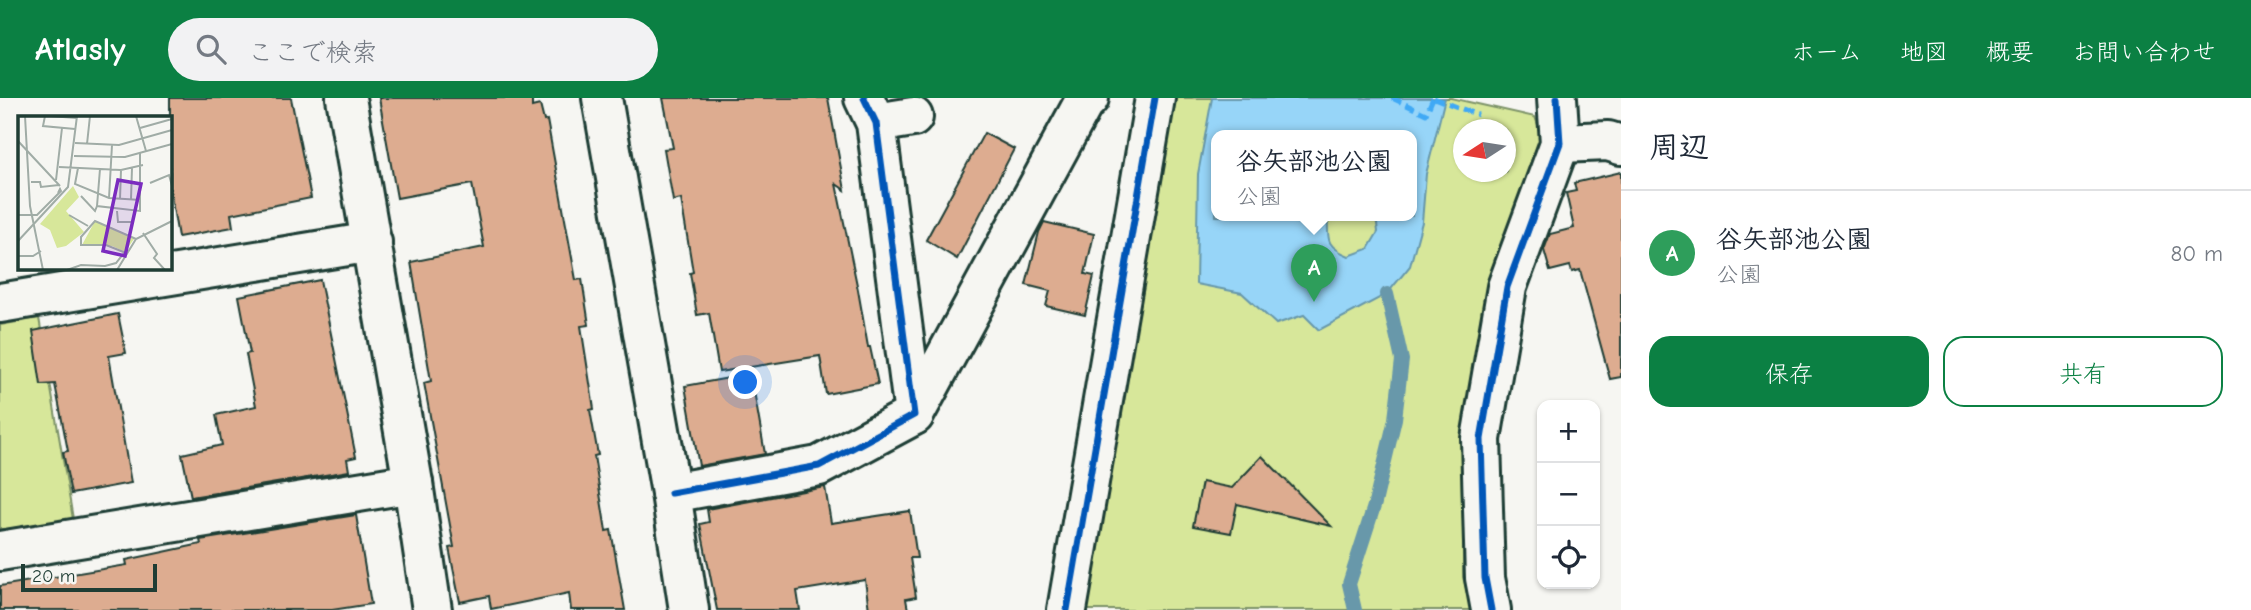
<!DOCTYPE html>
<html lang="ja">
<head>
<meta charset="utf-8">
<style>
  :root { --surface:#fff; --page:#f2f2f3; --text:#1f2937; --muted:#747a83; --line:#e0e1e3; --accent:#0b8043 }
  body { margin:0; font-family:"Comic Neue","Klee One",sans-serif; background:var(--page); color:var(--text) }
  .controls { position:absolute; right:21px; bottom:21px; display:grid; overflow:hidden; border-radius:14px; box-shadow:0 2px 5px #0004 }
  .controls button { width:63px; height:63px; display:grid; place-items:center; padding:0; border:0; border-bottom:2px solid var(--line); background:var(--surface); color:var(--text); font:35px sans-serif }
  .compass { position:absolute; left:1453px; top:21px; width:63px; height:63px; border-radius:50%; background:var(--surface); box-shadow:0 2px 5px #0004; rotate:258deg }
  .scale { position:absolute; left:21px; bottom:18px; width:136px; box-sizing:border-box; padding-left:7px; border:4px solid #1f3d34; border-top:0; font-size:19px; line-height:24px; white-space:nowrap; color:#1f3d34; -webkit-text-stroke:5px #f6f6f2; paint-order:stroke }
  .you { position:absolute; left:746px; top:285px; width:24px; height:24px; margin:-18px; border:5px solid #fff; border-radius:50%; background:#1a73e8; box-shadow:0 0 0 10px #1a73e833 }
  .badge { display:grid; place-items:center; width:46px; height:46px; border-radius:50%; background:var(--accent); color:#fff; font-size:23px; font-weight:700 }
  .pin { position:absolute; translate:-50% -58px; filter:drop-shadow(0 2px 4px #0008) }
  .pin::after { content:''; position:absolute; top:37px; width:24px; height:21px; background:inherit; clip-path:polygon(0 0,100% 0,50% 100%) }
  .popup { position:absolute; left:1211px; top:32px; width:206px; height:91px; box-sizing:border-box; display:grid; place-content:center; border-radius:14px; background:var(--surface); filter:drop-shadow(0 2px 5px #0005); font-size:23px; white-space:nowrap; color:var(--muted) }
  .popup b { font-size:26px; color:var(--text) }
  .popup::after { content:''; position:absolute; left:50%; top:100%; margin-left:-14px; border:14px solid transparent; border-top-color:var(--surface) }
  .list { margin:0; padding:0; list-style:none }
  h2 { display:flex; justify-content:space-between; align-items:center; height:91px; margin:0; padding:0 28px; font-size:30px }
  h2 small { font-size:23px; font-weight:400; color:var(--muted) }
  .list li { display:grid; grid-template-columns:46px 1fr auto; gap:21px; align-items:center; box-sizing:border-box; height:126px; padding:0 28px; border-top:2px solid var(--line) }
  .list b { display:block; font-size:26px; white-space:nowrap }
  .list p { margin:0; font-size:23px; white-space:nowrap; color:var(--muted) }
  .list em { font-size:23px; font-style:normal; color:var(--muted) }
  .actions { display:flex; gap:14px; padding:21px 28px }
  .actions a { flex:1; padding:16px 0; border:2px solid var(--accent); border-radius:21px; text-align:center; font-size:24px; color:var(--accent) }
  .actions .main { background:var(--accent); color:#fff }
  .icon { flex:none; width:38px; height:38px; fill:none; stroke:currentColor; stroke-width:2; stroke-linecap:round; stroke-linejoin:round }
  .map { position:relative; flex:none; width:1621px; height:512px; overflow:hidden }
  header { display:flex; align-items:center; gap:42px; box-sizing:border-box; height:98px; padding:0 35px; background:var(--accent); color:#fff }
  header strong { font-size:33px }
  nav { display:flex; gap:38px; margin-inline-start:auto; font-size:24px }
  .search { width:490px; height:63px; background:var(--page); display:flex; align-items:center; gap:18px; box-sizing:border-box; padding:0 24px; border-radius:38px; color:var(--muted); font-size:26px }
  main { display:flex }
  aside { flex:1; background:var(--surface) }
  .map>svg:first-child { display:block }
</style>
</head>
<body>
<header>
<strong>Atlasly</strong>
<div class="search"><svg class="icon" aria-label="search" viewBox="0 0 24 24"><circle cx="10" cy="10" r="6"/><path d="M15 15l6 6"/></svg>ここで検索</div>
<nav><a>ホーム</a><a>地図</a><a>概要</a><a>お問い合わせ</a></nav>
</header>
<main>
<div class="map">
<svg width="1621" height="512" viewBox="0 0 1621 512">
  <rect width="100%" height="100%" fill="#f6f6f2"/>
  <filter id="ink" filterUnits="userSpaceOnUse"><feTurbulence type="fractalNoise" baseFrequency=".0143" numOctaves="2"/><feDisplacementMap in="SourceGraphic" scale="14" xChannelSelector="R" yChannelSelector="G"/><feConvolveMatrix kernelMatrix="1 2 1 2 8 2 1 2 1" color-interpolation-filters="sRGB"/></filter>
  <g filter="url(#ink)">
    <!-- green -->
    <g fill="#d7e79a" stroke="#7b9267" stroke-width="2" fill-rule="evenodd">
      <path d="M1166,0H1451L1535,19L1541,35L1463,334V479L1472,512H1081ZM1464,32H1506V74H1464ZM1216,38H1412V118H1216Z"/>
      <polygon points="39,220 73,421 0,432 0,227"/>
    </g>
    <!-- water -->
    <path fill="#97d5f8" stroke="#6798aa" stroke-width="2" fill-rule="evenodd" d="M1212,0H1445L1426,76L1422,124L1410,168L1387,196L1319,232L1304,217L1276,226L1242,195L1196,186L1198,76ZM1216,38H1412V118H1376L1378,134L1368,151L1349,158C1328,149 1327,144 1328,122L1331,118H1216Z"/>
    <g fill="none" stroke-linecap="round" stroke-linejoin="round">
      <!-- stream -->
      <polyline stroke="#6798aa" stroke-width="14" points="1355,512 1349,486 1375,405 1395,321 1402,262 1387,196"/>
    </g>
    <!-- building -->
    <g fill="#ddac90" stroke="#1f3d34" stroke-width="2">
      <polygon points="170,0 291,0 311,100 231,116 233,129 178,139 170,92"/>
      <polygon points="379,0 532,0 532,9 540,7 544,23 547,22 576,182 582,181 589,227 581,228 594,311 590,312 598,357 594,358 606,433 611,432 625,512 571,512 569,495 491,511 489,498 460,504 449,450 454,449 424,285 431,283 411,164 484,149 472,86 397,100"/>
      <polygon points="663,0 828,0 845,92 836,86 858,192 868,249 870,249 878,286 826,296 820,258 719,274 709,215 697,217 690,175 693,174 681,101 673,103 664,51 673,50"/>
      <polygon points="984,35 1014,51 957,161 926,142"/>
      <polygon points="1621,74 1621,279 1610,281 1580,172 1572,174 1570,168 1550,173 1544,152 1550,136 1574,130 1566,95 1576,93 1574,85"/>
      <polygon points="1044,124 1094,136 1085,176 1094,178 1085,217 1046,208 1050,193 1026,187 1039,134"/>
      <polygon points="320,182 356,359 347,361 349,373 191,399 182,356 222,347 216,317 256,308 246,256 250,255 239,198"/>
      <polygon points="118,216 126,255 109,258 131,385 71,396 63,354 68,353 55,286 41,287 33,233"/>
      <polygon points="751,276 765,356 699,368 685,288"/>
      <polygon points="1262,358 1331,428 1237,406 1231,435 1193,428 1202,384 1232,390"/>
      <polygon points="825,389 831,425 910,413 917,460 910,460 916,499 906,501 908,512 869,512 865,482 797,493 800,512 717,512 700,426 709,424 707,411"/>
      <polygon points="356,417 371,506 332,512 0,512 0,488 127,467 126,462 201,446 200,442"/>
    </g>
    <g fill="none" stroke-linecap="round" stroke-linejoin="round">
      <!-- minor casing -->
      <g stroke="#1f3d34" stroke-width="44">
        <g id="minor">
          <polyline points="346,0 413,385 432,512"/>
          <polyline points="602,0 671,395 689,512"/>
          <polyline points="876,25 913,19"/>
          <polyline points="1560,45 1608,43 1621,47"/>
          <polyline points="0,205 372,144"/>
          <polyline points="914,317 1083,6 1089,0"/>
          <polyline points="671,395 819,368 914,317 876,25 864,0"/>
          <polyline points="0,453 413,385"/>
          <polyline points="1067,512 1155,0"/>
          <polyline points="1491,512 1485,480 1481,341 1507,189 1560,45 1557,0"/>
        </g>
      </g>
      <!-- minor -->
      <use href="#minor" stroke="#f6f6f2" stroke-width="38"/>
      <!-- quiet -->
      <g stroke="#3fa9f5" stroke-width="5" stroke-dasharray="10 5" stroke-linecap="butt">
        <polyline points="1392,0 1426,16 1433,0"/>
        <polyline points="1434,0 1478,17"/>
      </g>
      <!-- cycleway casing -->
      <g stroke="#f6f6f2" stroke-width="11">
        <g id="cycleway">
          <polyline points="671,395 819,368 914,317 876,25 864,0"/>
          <polyline points="1067,512 1155,0"/>
          <polyline points="1491,512 1485,480 1481,341 1507,189 1560,45 1557,0"/>
        </g>
      </g>
      <!-- cycleway -->
      <use href="#cycleway" stroke="#0057b8" stroke-width="7"/>
    </g>
  </g>
  <!-- overview -->
  <g transform="translate(18 18)">
    <rect width="154" height="154" fill="#f6f6f2"/>
    <path d="M55,70L61,81L48,95L66,116L48,130L39,132L32,114L22,108ZM77,105L116,123L107,136L94,130L64,129Z" fill="#d7e79a"/>
    <path fill="none" stroke="#a0aca6" stroke-width="2" d="M7,0L12,90L25,154M27,0L25,10L57,13M32,0L58,2M118,0L128,35M122,12L154,3M0,25L42,70M57,27L101,29L154,14M69,28L72,0M56,40L107,41L154,28M41,51L103,54L125,49M60,52L57,68L91,82L123,84M82,53L79,90L122,95V37M38,64L44,12M13,66H22L23,71L41,69M132,67L151,59L154,70M63,80L77,95L79,90M91,82L94,29M102,83L103,54M113,83L114,52M99,95L100,106H115M0,99H19L43,75L42,73L40,77M51,99L70,110M125,117L139,138L136,142L147,154M0,125L50,71L59,0M108,137L88,129H63V121L77,105L118,123M0,140H15L23,135M49,154L63,149L87,150L98,147L106,137M99,154L118,123L154,105"/>
    <path fill="#7b2cbf" fill-opacity="0.15" stroke="#7b2cbf" stroke-width="3.5" d="M100,64L123,68L107,140L85,135Z"/>
    <rect width="154" height="154" fill="none" stroke="#1f3d34" stroke-width="3.5"/>
  </g>
</svg>
<div class="controls">
<button>+</button>
<button>−</button>
<button><svg class="icon" aria-label="locate" viewBox="0 0 24 24"><circle cx="12" cy="12" r="6"/><path d="M12 2v4M12 18v4M2 12h4M18 12h4"/></svg></button>
</div>
<svg class="compass" viewBox="-18 -18 36 36"><path d="M0-13l5 13h-10z" fill="#e53935"/><path d="M0 13l5-13h-10z" fill="#747a83"/></svg>
<div class="scale">20 m</div>
<div class="you"></div>
<div class="pin badge" style="left:1314px;top:204px;background:#2e9e5b">A</div>
<div class="popup"><b>谷矢部池公園</b>公園</div>
</div>
<aside>
<h2>周辺<small></small></h2>
<ul class="list">
<li><span class="badge" style="background:#2e9e5b">A</span><div><b>谷矢部池公園</b><p>公園</p></div><em>80 m</em></li>
</ul>
<div class="actions"><a class="main">保存</a><a>共有</a></div>
</aside>
</main>
</body>
</html>
